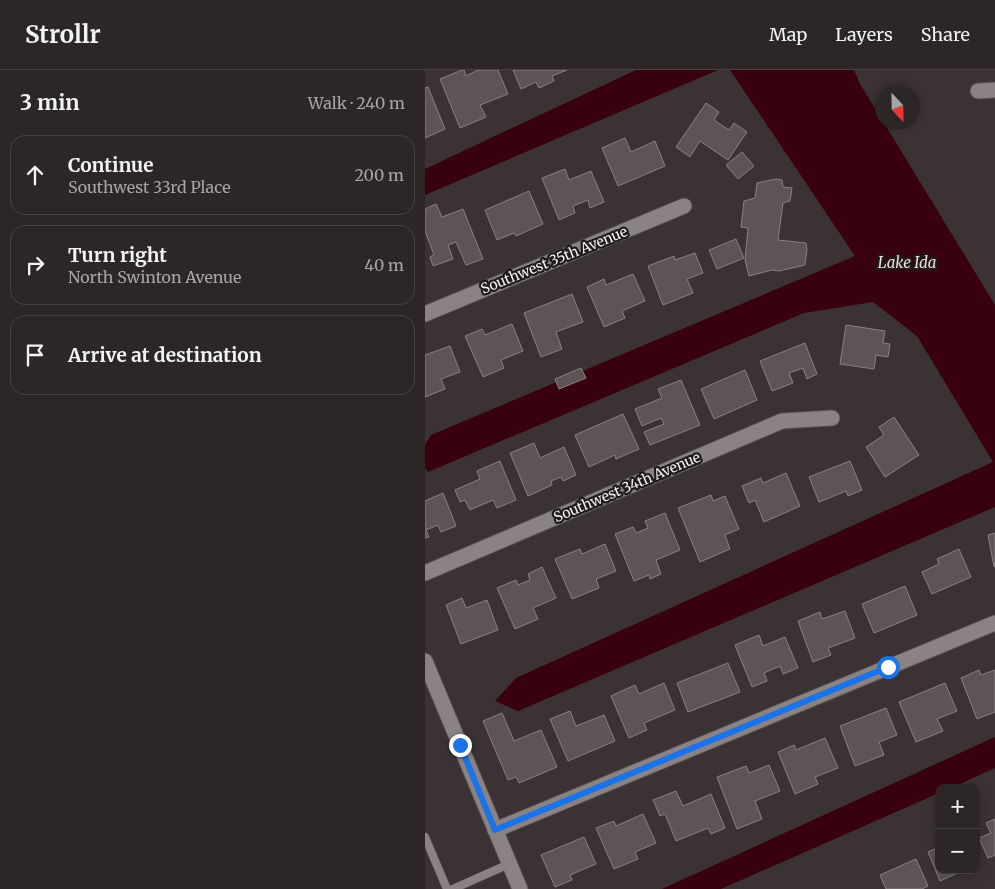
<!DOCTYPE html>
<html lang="en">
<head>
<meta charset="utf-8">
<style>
  :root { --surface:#2c2626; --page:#342e2e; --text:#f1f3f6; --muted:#a6a5a7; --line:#484343 }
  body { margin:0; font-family:Merriweather,serif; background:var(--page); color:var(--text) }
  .controls { position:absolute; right:15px; bottom:15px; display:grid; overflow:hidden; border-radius:10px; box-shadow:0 2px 12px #0003 }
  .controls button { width:45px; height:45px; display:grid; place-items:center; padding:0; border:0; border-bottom:1px solid var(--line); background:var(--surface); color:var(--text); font:25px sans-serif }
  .compass { position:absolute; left:450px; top:15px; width:45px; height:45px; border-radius:50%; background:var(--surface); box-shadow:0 2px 12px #0003; rotate:158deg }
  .stop { position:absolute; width:15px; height:15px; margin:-11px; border:4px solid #1a73e8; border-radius:50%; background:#fff }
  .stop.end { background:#1a73e8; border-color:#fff; box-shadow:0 1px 5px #0008 }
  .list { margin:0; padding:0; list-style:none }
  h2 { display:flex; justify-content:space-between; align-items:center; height:65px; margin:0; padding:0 20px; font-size:21px }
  h2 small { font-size:16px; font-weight:400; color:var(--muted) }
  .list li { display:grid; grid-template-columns:32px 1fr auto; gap:15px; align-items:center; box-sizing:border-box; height:80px; margin:0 10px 10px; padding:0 10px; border:1px solid var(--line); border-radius:15px }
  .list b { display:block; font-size:19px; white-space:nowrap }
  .list p { margin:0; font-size:16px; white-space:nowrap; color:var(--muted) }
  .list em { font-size:16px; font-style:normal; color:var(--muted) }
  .icon { flex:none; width:28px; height:28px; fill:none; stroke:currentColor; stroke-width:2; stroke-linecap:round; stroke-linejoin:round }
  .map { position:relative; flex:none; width:570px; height:819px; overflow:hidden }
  header { display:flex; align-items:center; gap:30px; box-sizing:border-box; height:70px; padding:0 25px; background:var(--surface); border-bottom:1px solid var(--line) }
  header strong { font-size:24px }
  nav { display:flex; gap:28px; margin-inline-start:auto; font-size:18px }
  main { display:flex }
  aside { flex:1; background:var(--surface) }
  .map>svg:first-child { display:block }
</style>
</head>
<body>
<header>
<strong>Strollr</strong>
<nav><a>Map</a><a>Layers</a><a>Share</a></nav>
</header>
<main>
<aside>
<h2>3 min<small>Walk · 240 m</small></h2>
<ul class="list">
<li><svg class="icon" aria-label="ahead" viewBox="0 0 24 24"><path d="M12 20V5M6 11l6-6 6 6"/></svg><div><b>Continue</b><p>Southwest 33rd Place</p></div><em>200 m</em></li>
<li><svg class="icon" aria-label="right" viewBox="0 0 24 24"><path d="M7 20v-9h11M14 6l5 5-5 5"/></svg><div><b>Turn right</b><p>North Swinton Avenue</p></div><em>40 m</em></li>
<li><svg class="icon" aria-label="arrive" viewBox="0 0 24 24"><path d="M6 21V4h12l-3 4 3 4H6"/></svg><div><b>Arrive at destination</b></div></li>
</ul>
</aside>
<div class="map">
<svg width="570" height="819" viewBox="0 0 570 819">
  <rect width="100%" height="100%" fill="#3a3233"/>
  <!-- water -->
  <g fill="#39000e">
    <polygon points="211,0 293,0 0,125 0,99"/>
    <polygon points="305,0 429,0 435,14 457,50 458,52 459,53 570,235 570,437 93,641 70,631 91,608 568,392 492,266 448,232 379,243 3,402 0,398 0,375 6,365 430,186"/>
    <polygon points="570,667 570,698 526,718 514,718 514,723 296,819 237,819"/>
  </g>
  <!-- building -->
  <g fill="#5d5555" stroke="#8a8182">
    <polygon points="37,0 39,0 41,6 53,0 73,0 83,24 55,35 61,47 35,58 15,9"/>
    <polygon points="88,0 142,0 127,6 129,11 114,18 111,12 96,19"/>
    <polygon points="3,17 20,59 0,68 0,18"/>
    <polygon points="281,33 294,42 289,50 304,60 309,53 322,62 303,90 275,71 265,87 251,77"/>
    <polygon points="200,68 206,82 230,71 240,96 193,116 177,78"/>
    <polygon points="317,82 329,96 313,109 301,95"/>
    <polygon points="140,99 144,110 166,101 179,132 165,138 163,130 148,136 150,143 134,150 117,108"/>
    <polygon points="351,109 357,110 358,117 367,118 365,131 358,133 353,170 381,173 382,180 380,195 354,201 347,200 324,206 320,190 323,158 316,157 319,131 330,128 332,113"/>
    <polygon points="104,121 118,154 91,166 89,163 72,170 60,140"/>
    <polygon points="11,134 17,147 38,139 58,189 41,195 31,172 23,175 28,189 8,196 5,187 9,185 0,161 0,139"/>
    <polygon points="311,169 319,188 292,199 284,180"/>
    <polygon points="270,183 278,203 262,209 268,223 238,235 223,196 249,186 250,190"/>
    <polygon points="208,204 220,231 197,241 200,248 179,257 162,217 179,209 181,215"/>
    <polygon points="147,224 158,252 131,262 137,279 116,287 99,243"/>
    <polygon points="87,254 98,281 76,290 79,298 58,307 40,266 57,259 60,265"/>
    <polygon points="421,255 460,261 458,273 465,274 463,287 451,285 449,299 415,294"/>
    <polygon points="380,273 392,304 382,309 378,298 364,303 368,313 347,321 335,291"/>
    <polygon points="25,276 35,302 16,309 20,319 0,327 0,285"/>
    <polygon points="156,298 161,308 134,319 130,309"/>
    <polygon points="320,300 332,330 289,349 276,319"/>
    <polygon points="256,310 275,355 225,375 219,362 239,354 236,348 217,356 210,339 237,328 233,319"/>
    <polygon points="198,344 214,379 191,389 190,385 164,397 150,365"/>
    <polygon points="469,347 494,385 460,407 441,377 459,365 454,357"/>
    <polygon points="109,373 115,388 139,377 151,405 138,411 136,407 126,411 127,415 103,426 85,383"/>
    <polygon points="75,391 91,430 72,438 68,430 45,440 40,430 35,432 30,420 55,409 52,401"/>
    <polygon points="425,391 437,420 423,426 421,421 394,432 384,407"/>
    <polygon points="361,403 375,436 339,452 330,430 324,433 317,416 336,408 338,413"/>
    <polygon points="18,423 31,456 16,462 13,455 1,460 4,467 0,468 0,431"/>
    <polygon points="286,425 288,431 300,426 314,459 300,465 305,479 275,492 253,438"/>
    <polygon points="240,443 255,480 231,490 236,504 225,509 224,505 209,511 190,464 208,457 211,463 223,458 220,451"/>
    <polygon points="570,463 570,497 569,497 563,465"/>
    <polygon points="180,474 191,501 171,509 174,518 147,529 130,489 155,479 157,484"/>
    <polygon points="534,479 546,507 507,524 497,502 514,494 512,489"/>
    <polygon points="117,497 131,528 108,538 113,549 90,559 72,518 91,510 93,515 105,510 103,504"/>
    <polygon points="480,516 492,545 449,563 437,534"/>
    <polygon points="37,528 41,538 62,530 73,560 36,574 21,535"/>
    <polygon points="420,541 430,568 403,578 406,585 388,592 373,551 395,542 397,549"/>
    <polygon points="334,565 338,576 360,567 373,598 358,604 355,596 339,603 342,611 327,617 310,575"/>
    <polygon points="303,593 315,622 263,642 252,613"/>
    <polygon points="554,600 556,605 570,600 570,642 552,649 536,608"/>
    <polygon points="239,613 250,640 219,653 222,660 204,668 186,626 210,615 214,624"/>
    <polygon points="520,613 532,641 512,649 518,661 491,672 474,632"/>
    <polygon points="461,638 472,665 454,672 459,685 430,696 415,656"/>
    <polygon points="145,641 151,656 179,645 190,671 143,691 125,649"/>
    <polygon points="77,643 89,671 116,660 132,697 94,713 91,707 83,710 58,651"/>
    <polygon points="400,668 413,698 390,707 393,714 370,724 353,682 369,675 371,680"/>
    <polygon points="344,695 355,721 330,731 337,749 312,759 292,707 321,696 324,703"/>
    <polygon points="251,721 258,736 286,724 300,758 286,764 283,758 251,771 240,744 235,746 228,730"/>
    <polygon points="218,744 231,773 210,782 213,789 189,799 171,758 189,751 191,756"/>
    <polygon points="570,749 570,785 563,788 554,768 566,763 561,753"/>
    <polygon points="159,767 171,794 145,805 147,810 130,817 116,785"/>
    <polygon points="514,777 514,800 539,800 515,811 503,782"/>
    <polygon points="491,789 503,816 497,819 461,819 455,805"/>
  </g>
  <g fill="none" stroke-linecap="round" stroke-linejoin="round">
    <!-- service casing -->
    <g stroke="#544e4e" stroke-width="9">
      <g id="service">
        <polyline points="0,767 22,819"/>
        <polyline points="28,819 84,794"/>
      </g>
    </g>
    <!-- minor casing -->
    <g stroke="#544e4e" stroke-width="17">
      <g id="minor">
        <polyline points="553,21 570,20"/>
        <polyline points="0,244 259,136"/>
        <polyline points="0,503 357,351 407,348"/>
        <polyline points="0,591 95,819"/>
        <polyline points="70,760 570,553"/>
      </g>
    </g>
    <!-- service -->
    <use href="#service" stroke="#8b8383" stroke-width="8"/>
    <!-- minor -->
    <use href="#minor" stroke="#8b8383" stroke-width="15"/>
  </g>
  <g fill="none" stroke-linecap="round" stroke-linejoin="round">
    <!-- route -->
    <polyline stroke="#1a73e8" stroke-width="6" points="35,675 70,760 463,597"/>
  </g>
  <g text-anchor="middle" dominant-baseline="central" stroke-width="4.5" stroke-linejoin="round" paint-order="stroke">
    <!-- street labels -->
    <g font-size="14" fill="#f6f1f1" stroke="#1e1b1b">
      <text transform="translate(129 190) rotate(-22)">Southwest 35th Avenue</text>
      <text transform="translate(202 417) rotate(-23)">Southwest 34th Avenue</text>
    </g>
    <!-- water labels -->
    <g font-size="15" font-style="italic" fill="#f2ddde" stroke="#1e1b1b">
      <text x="482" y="192">Lake Ida</text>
    </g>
  </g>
</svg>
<div class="controls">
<button>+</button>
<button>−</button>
</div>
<svg class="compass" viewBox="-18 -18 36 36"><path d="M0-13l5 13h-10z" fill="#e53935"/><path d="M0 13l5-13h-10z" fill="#a6a5a7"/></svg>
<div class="stop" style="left:463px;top:597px"></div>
<div class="stop end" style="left:35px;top:675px"></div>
</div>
</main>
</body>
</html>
